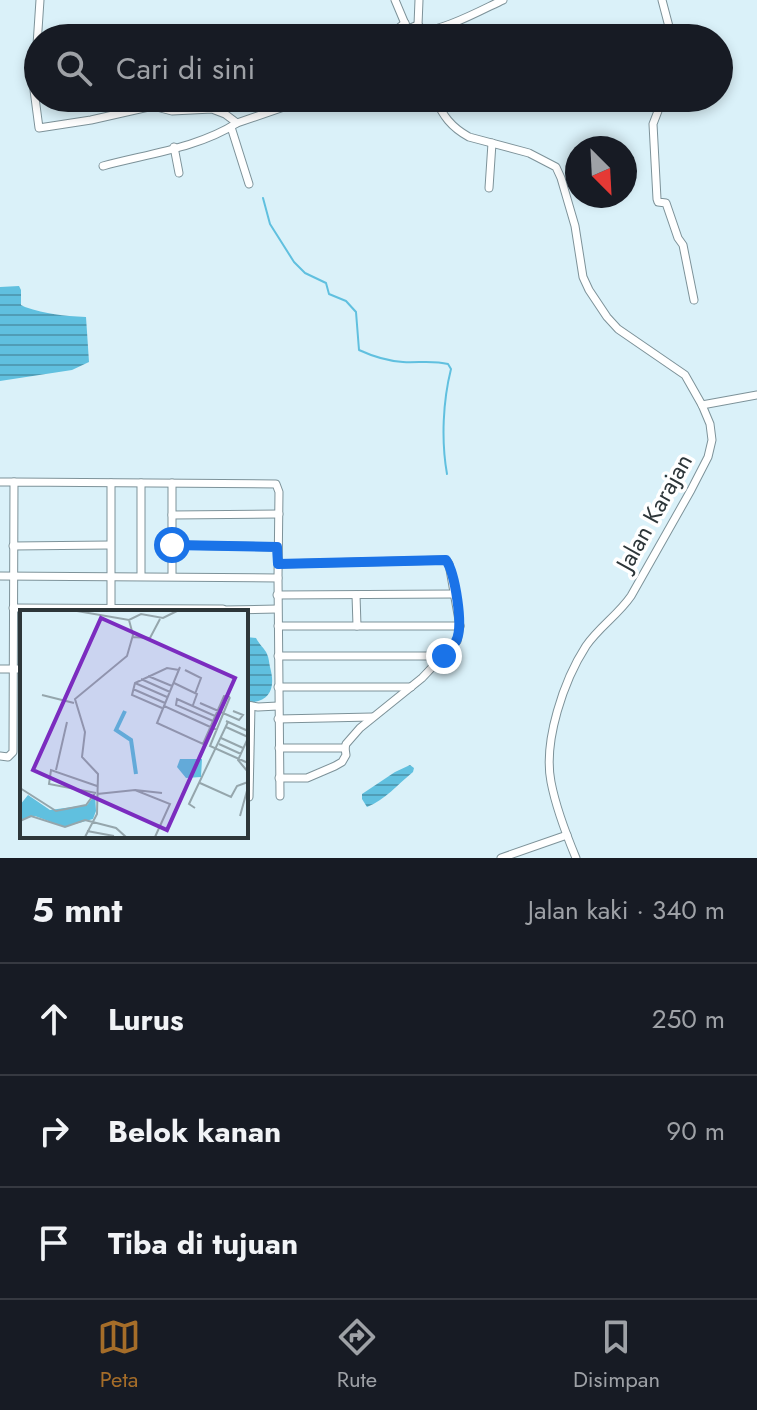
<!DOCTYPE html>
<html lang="id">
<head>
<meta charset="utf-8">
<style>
  :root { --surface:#171b24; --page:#242831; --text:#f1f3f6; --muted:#9ea1a6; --line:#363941; --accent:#a56d29 }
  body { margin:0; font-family:Jost,sans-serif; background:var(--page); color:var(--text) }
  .compass { position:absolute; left:565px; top:136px; width:72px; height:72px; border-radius:50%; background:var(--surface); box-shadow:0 4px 12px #0003; rotate:156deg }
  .stop { position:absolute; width:24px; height:24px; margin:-18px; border:6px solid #1a73e8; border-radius:50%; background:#fff }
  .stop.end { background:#1a73e8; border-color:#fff; box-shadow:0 2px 8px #0008 }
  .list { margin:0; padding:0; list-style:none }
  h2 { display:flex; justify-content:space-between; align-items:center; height:104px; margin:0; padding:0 32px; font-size:34px }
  h2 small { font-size:26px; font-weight:400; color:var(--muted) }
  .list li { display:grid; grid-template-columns:52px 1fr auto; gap:24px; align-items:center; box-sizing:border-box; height:112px; padding:0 32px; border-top:2px solid var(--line) }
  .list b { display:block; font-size:30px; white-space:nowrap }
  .list em { font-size:26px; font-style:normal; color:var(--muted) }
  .icon { flex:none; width:44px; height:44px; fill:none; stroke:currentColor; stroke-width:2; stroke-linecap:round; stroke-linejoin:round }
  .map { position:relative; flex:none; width:757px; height:858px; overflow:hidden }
  .search { position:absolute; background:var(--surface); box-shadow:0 4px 12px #0003; left:24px; right:24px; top:24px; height:88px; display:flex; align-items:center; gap:20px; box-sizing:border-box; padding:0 28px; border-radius:44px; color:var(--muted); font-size:30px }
  .sheet { height:440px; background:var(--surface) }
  nav { display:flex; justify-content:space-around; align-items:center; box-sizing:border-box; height:112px; border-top:2px solid var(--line); background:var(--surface); font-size:22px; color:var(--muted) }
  nav a { display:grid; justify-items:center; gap:4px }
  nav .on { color:var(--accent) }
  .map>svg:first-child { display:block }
</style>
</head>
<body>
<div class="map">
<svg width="757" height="858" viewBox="0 0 757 858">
  <defs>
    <pattern id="water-rules" width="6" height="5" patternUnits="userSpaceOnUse" patternTransform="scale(2)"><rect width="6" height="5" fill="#60c0df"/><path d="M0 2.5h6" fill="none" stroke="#509db6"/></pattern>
  </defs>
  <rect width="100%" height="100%" fill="#daf1f9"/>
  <!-- water -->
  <g fill="url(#water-rules)">
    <path d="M19,286L21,290V305L25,307C47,314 62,316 86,317L89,362L72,370L0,381V287Z"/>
    <path d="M246,637L256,638C259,644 265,649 267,654C269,658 269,663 270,667C276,688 270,704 246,702Z"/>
    <path d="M410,765L414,768L413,772C398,784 385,800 367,807L362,799V794L395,772Z"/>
  </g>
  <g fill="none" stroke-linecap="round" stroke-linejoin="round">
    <!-- stream -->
    <path stroke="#60c0df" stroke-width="2" d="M263,198L270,224L294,262L305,273L326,283L329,294L346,301L356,312L359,350C372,356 388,361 403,362C418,363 433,360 448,364L451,369C443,401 441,440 447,474"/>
    <!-- minor casing -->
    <g stroke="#7d9299" stroke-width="9">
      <g id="minor">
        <polyline points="40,0 34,90 39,128 91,120 153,106 172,111 212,109 225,114 237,123 310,98"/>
        <polyline points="395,0 411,38"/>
        <polyline points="662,0 672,38"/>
        <polyline points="418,25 419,0"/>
        <path d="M408,29L418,25C420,27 421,29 423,29C437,35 489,6 503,0"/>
        <polyline points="386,38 405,23"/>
        <path d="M435,98C443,116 451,127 469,137L529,153L556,167L561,178L575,226L583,277L589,290L607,317L618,329L685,375L702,405L710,424L712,440L708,457L691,490L631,596C618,615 599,627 586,646C564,680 543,741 551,782C556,808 566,834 576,858"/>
        <polyline points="655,98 658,111 653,124 657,199 658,202 666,203 678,238 683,245 694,300"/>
        <polyline points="231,127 249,184"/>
        <polyline points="174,147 179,173"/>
        <path d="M103,166C147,154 198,148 237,123"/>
        <polyline points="489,188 492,143"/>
        <polyline points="702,405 757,395"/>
        <polyline points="0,482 14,482"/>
        <polyline points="111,483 111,612"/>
        <polyline points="172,515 279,514"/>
        <polyline points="172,545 277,547"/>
        <polyline points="13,546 110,545"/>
        <polyline points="278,564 446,560 449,564 460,626 457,641 422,678 360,728 346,744 345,748 346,755 342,762 335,766 307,778 279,778"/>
        <polyline points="0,576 278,578 280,796"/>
        <polyline points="141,576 141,483"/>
        <polyline points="172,576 172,483"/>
        <polyline points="277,595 455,594"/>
        <polyline points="356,595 357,626"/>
        <polyline points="13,608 223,609 225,612"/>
        <polyline points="224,610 277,609"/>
        <polyline points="278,626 460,626"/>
        <polyline points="278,656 444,656"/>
        <polyline points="0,669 22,669"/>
        <polyline points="278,687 411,687"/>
        <polyline points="246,705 258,707 278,706"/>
        <polyline points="278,719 372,717"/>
        <polyline points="279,748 345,748"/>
        <polyline points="0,756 8,757 13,752 14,482 276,484 279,492 278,578"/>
        <polyline points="249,797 251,706"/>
        <polyline points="501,858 567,835"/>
      </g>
    </g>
    <!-- minor -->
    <use href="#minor" stroke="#fff" stroke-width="7"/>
  </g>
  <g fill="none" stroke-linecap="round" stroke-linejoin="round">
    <!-- route -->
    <path stroke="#1a73e8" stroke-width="10" d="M172,545L277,547L278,564L446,560C455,573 464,627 456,641C454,646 448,651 444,656"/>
  </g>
  <g text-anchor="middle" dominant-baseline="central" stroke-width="7" stroke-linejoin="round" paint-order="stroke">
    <!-- street labels -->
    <g font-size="24" fill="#2d3639" stroke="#fff">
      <text transform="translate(654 512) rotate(-61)">Jalan Karajan</text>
    </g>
  </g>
  <!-- overview -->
  <g transform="translate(20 610)">
    <rect width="228" height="228" fill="#daf1f9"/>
    <path d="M160,149H182L181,167L166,168L157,157ZM8,185L30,200L67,195L75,185L76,201L73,209L44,217L15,206L0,210V195Z" fill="#60c0df"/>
    <path fill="none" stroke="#60c0df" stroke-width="4" d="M105,101L96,120L111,130L116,164"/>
    <path fill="none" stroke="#95a6ac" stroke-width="2" d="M57,1L109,10L121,4L143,8L157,1M112,27L130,28L140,9M160,57L144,96L197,120M165,60L181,68L175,84M128,66L152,76M121,69L150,82M115,73L147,87M154,73L177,84L173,95M113,79L145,93M22,85L54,93M210,87L190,136L228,153M180,93L219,110L223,105L213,101M144,96L137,113L183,134L204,86L210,87M142,98L112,85L115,73L147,58L159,60M193,111L156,95L157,89L195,106M206,111L228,121M206,117L228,127M201,128L223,138M228,128L218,150L228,162M199,134L221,144M36,160L47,112M180,173L211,187L217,176L228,172M0,178L36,201L66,195L75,183M115,180L142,183M76,183L29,174L31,160L77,176M77,184L115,180L150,194L135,227M175,198L169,194L208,112M220,206L228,177M0,211L11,206L45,217L65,210L96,218L106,227M67,221L94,226M65,227L77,204L78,164L62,147L65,122L55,89L107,46L113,25L109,10"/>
    <path fill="#7b2cbf" fill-opacity="0.15" stroke="#7b2cbf" stroke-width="4" d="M81,8L215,68L147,220L13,160Z"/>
    <rect width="228" height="228" fill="none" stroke="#2d3639" stroke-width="4"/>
  </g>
</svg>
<svg class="compass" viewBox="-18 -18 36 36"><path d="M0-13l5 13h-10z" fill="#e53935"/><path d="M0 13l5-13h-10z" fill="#9ea1a6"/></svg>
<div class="stop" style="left:172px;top:545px"></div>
<div class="stop end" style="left:444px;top:656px"></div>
<div class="search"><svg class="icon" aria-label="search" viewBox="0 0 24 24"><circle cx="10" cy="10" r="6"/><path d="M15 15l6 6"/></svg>Cari di sini</div>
</div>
<section class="sheet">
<h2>5 mnt<small>Jalan kaki · 340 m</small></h2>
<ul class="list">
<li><svg class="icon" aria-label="ahead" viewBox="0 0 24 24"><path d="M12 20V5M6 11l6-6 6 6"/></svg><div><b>Lurus</b></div><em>250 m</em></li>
<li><svg class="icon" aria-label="right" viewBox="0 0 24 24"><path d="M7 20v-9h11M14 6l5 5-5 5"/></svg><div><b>Belok kanan</b></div><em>90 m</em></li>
<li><svg class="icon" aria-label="arrive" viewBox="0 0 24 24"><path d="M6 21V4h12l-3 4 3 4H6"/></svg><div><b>Tiba di tujuan</b></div></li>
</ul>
</section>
<nav>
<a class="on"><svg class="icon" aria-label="map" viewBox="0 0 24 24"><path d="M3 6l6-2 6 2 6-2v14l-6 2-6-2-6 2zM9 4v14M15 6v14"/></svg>Peta</a>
<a><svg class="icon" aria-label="directions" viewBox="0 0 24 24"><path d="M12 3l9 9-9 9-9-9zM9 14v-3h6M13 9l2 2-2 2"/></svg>Rute</a>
<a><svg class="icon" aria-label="saved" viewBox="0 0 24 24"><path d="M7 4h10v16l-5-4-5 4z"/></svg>Disimpan</a>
</nav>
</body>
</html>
